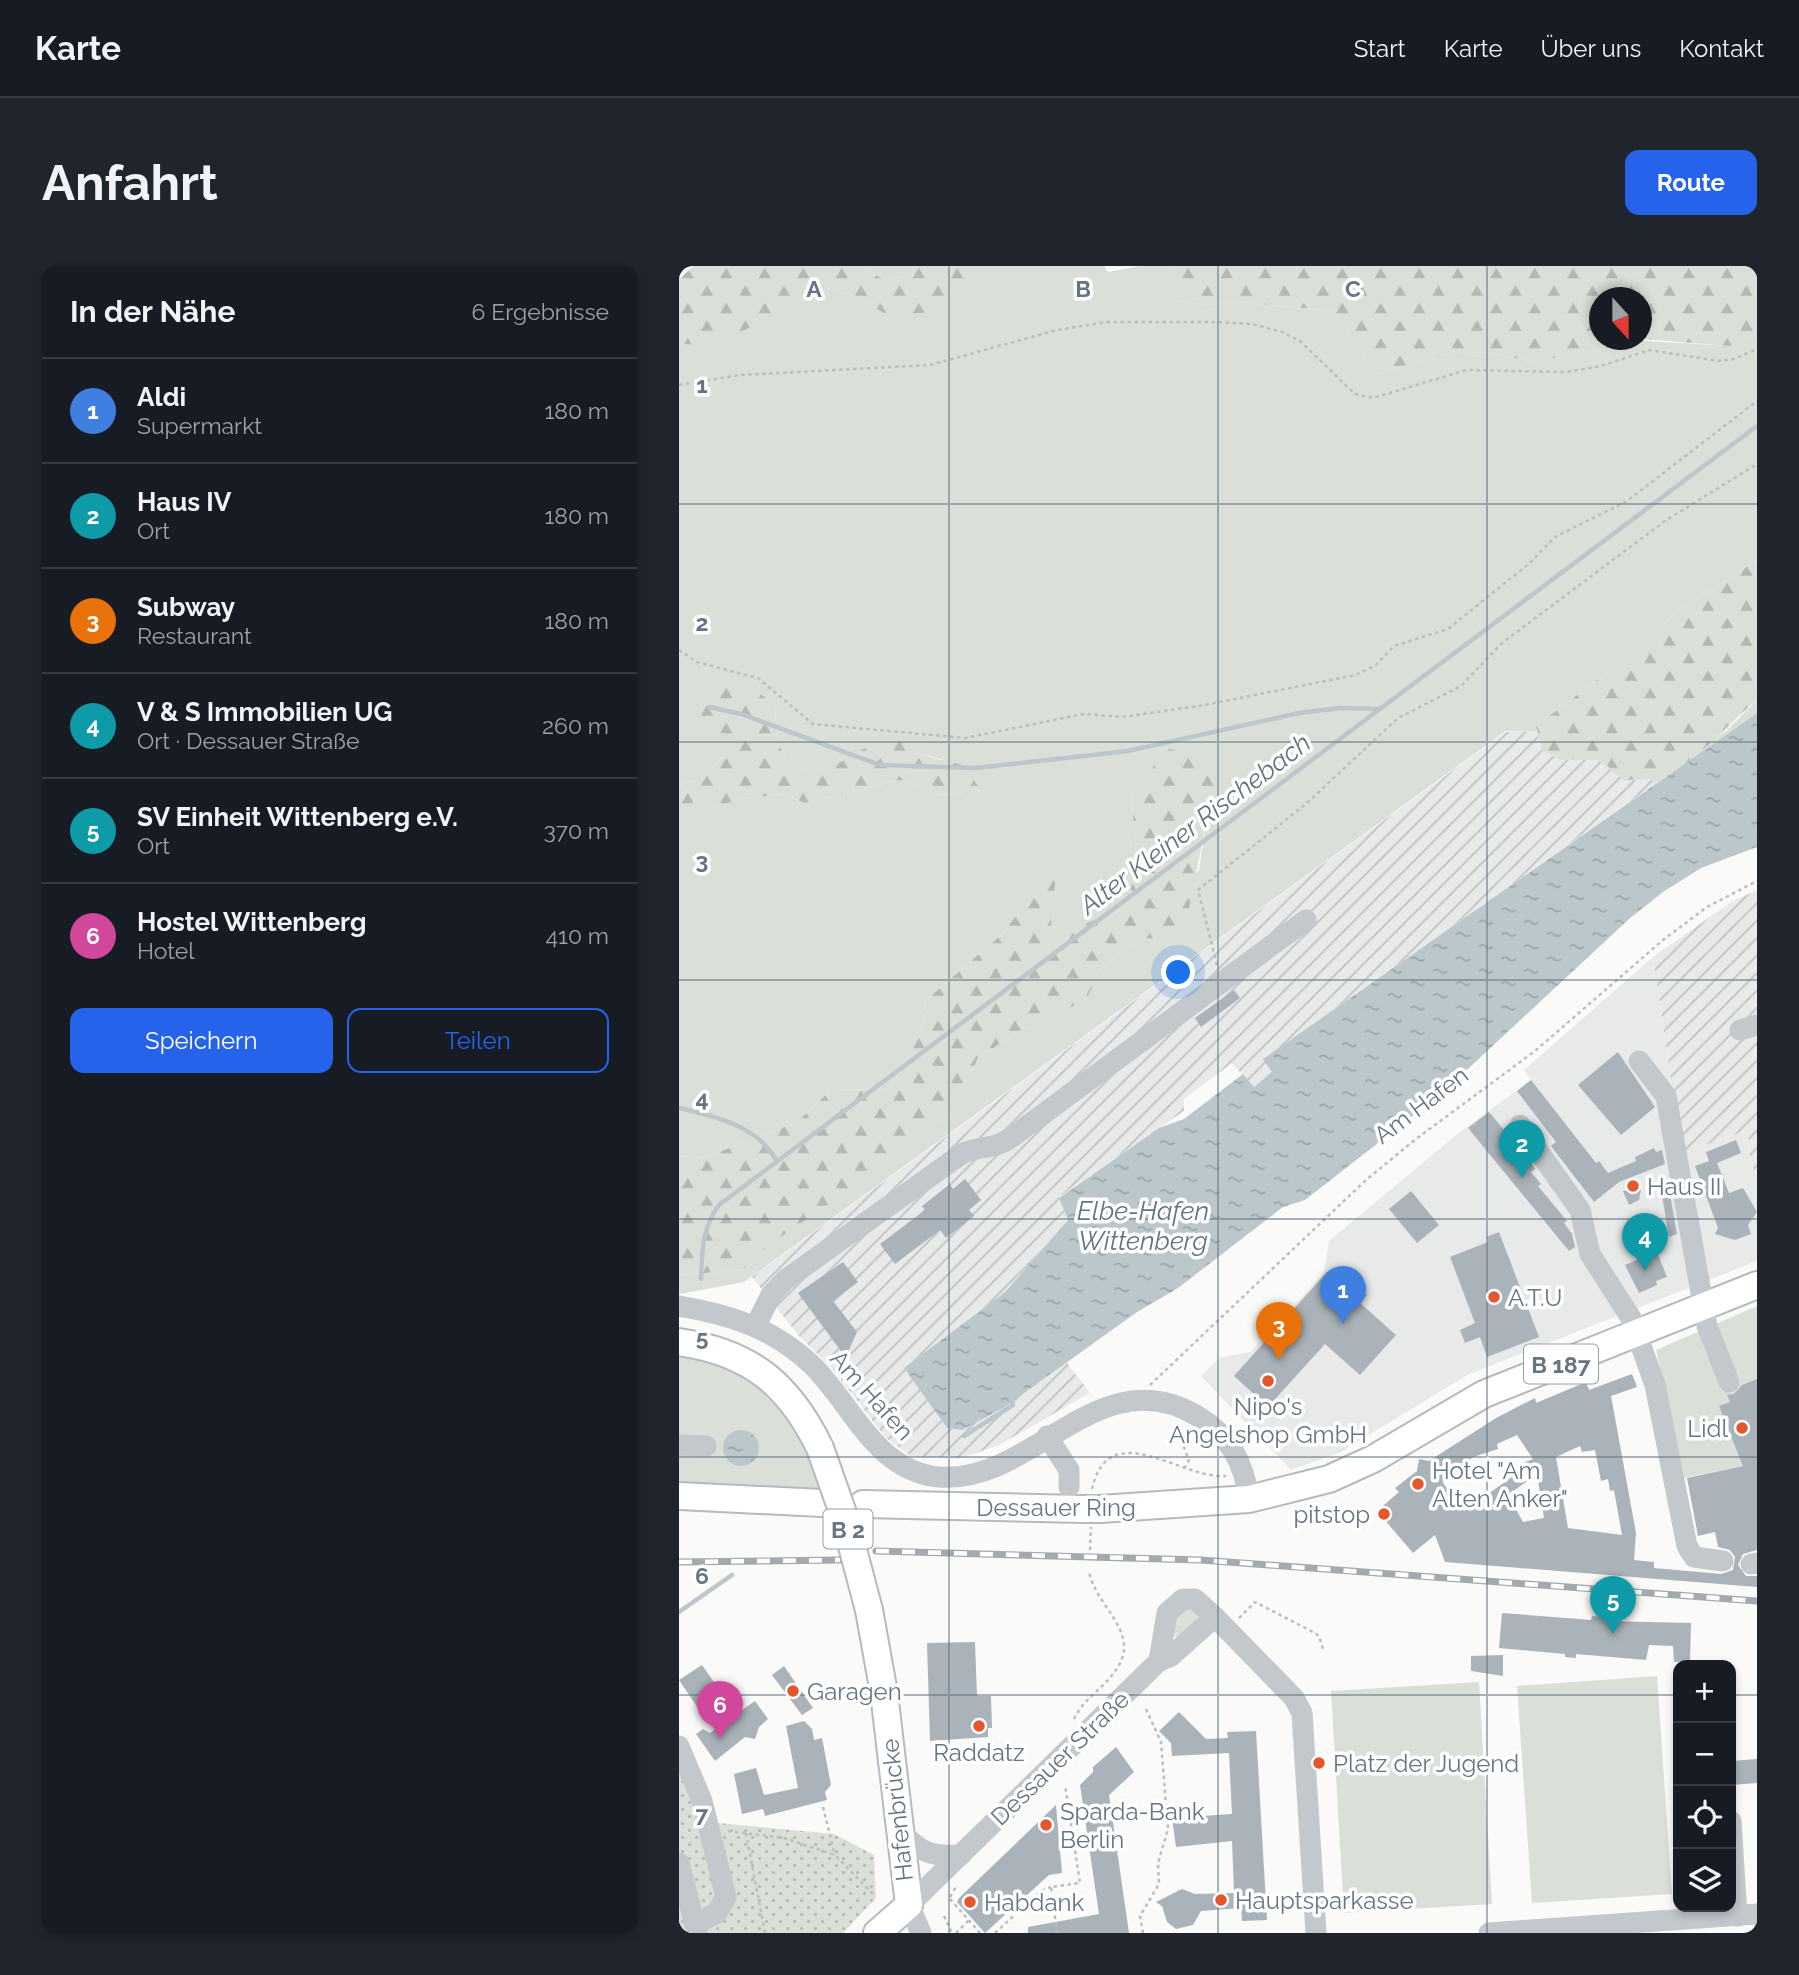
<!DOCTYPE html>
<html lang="de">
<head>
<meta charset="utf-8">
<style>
  :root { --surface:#171b24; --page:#20242c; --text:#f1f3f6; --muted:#9ea1a6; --line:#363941; --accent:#2563eb }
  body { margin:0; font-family:Raleway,sans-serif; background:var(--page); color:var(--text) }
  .controls { position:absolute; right:21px; bottom:21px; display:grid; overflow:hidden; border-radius:14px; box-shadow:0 4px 10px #0003 }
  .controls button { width:63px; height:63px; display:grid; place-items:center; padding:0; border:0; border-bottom:2px solid var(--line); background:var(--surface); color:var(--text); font:35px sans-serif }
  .compass { position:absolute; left:910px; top:21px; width:63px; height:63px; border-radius:50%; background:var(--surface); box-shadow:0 4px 10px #0003; rotate:159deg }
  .you { position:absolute; left:500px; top:707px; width:24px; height:24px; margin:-18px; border:5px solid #fff; border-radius:50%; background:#1a73e8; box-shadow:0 0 0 10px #1a73e833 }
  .badge { display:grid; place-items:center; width:46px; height:46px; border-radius:50%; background:var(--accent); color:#fff; font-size:23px; font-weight:700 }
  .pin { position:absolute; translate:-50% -58px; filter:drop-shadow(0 2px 4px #0008) }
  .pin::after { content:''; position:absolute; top:37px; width:24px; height:21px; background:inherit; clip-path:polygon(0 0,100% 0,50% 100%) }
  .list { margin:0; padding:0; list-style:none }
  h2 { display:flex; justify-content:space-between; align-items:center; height:91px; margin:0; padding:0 28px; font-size:30px }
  h2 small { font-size:23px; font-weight:400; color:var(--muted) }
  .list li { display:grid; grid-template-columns:46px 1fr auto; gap:21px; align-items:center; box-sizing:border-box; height:105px; padding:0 28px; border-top:2px solid var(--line) }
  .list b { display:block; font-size:26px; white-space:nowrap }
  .list p { margin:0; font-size:23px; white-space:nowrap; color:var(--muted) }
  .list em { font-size:23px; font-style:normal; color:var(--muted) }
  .actions { display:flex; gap:14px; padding:21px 28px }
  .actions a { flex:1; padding:16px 0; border:2px solid var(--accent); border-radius:14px; text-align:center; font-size:24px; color:var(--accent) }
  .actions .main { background:var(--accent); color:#fff }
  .icon { flex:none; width:38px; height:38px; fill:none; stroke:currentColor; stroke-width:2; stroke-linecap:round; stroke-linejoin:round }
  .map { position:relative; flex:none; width:1078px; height:1667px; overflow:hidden; border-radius:14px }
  header { display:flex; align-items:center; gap:42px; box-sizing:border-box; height:98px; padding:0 35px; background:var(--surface); border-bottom:2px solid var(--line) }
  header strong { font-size:33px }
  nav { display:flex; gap:38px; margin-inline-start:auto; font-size:24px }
  .intro { display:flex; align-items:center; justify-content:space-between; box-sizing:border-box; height:168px; padding:0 42px }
  h1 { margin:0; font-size:49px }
  .button { padding:18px 32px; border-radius:14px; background:var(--accent); color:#fff; font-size:24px; font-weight:700 }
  main { display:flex; gap:42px; padding:0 42px }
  aside { flex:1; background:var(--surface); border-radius:14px; box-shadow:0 4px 10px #0003 }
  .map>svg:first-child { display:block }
</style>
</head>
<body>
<header>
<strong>Karte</strong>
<nav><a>Start</a><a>Karte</a><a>Über uns</a><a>Kontakt</a></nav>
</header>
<div class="intro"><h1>Anfahrt</h1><a class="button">Route</a></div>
<main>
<aside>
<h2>In der Nähe<small>6 Ergebnisse</small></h2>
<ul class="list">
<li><span class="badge" style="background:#3f7fe0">1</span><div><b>Aldi</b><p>Supermarkt</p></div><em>180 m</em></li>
<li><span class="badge" style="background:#0f9aa8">2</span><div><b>Haus IV</b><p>Ort</p></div><em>180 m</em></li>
<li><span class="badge" style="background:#e8710a">3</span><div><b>Subway</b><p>Restaurant</p></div><em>180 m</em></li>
<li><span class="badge" style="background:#0f9aa8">4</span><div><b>V &amp; S Immobilien UG</b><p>Ort · Dessauer Straße</p></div><em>260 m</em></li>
<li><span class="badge" style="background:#0f9aa8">5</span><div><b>SV Einheit Wittenberg e.V.</b><p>Ort</p></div><em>370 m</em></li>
<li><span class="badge" style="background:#d1479c">6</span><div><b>Hostel Wittenberg</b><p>Hotel</p></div><em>410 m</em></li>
</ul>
<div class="actions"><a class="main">Speichern</a><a>Teilen</a></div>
</aside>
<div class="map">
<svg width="1078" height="1667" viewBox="0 0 1078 1667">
  <defs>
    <pattern id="industrial-furrows" width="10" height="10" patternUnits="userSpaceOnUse" patternTransform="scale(1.75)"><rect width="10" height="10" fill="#e8e9e9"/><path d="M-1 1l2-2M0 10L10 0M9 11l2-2" fill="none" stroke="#c0c1c2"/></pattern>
    <pattern id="forest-firs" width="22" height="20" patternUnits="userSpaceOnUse" patternTransform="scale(1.75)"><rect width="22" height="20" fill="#dadfd7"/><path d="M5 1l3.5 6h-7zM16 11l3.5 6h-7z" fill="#b4b9b4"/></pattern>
    <pattern id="park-dots" width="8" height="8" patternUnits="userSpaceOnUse" patternTransform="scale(1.75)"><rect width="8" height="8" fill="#dadfd7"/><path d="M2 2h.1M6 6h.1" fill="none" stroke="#b4b9b4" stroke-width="1.8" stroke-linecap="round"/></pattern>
    <pattern id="water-ripples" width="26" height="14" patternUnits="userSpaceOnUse" patternTransform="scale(1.75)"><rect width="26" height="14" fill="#bbc7cb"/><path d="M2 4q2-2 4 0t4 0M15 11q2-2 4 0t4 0" fill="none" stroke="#9ca6aa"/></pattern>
  </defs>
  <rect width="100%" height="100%" fill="#fafaf8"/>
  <!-- built -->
  <polygon fill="#e8e9e9" points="974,691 1003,887 1069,864 1071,892 1078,914 1078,995 788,1109 662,1186 612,1204 522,1110 540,1092 571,1086 645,1007 650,975 782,865 852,814 845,804"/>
  <!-- industrial -->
  <g fill="url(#industrial-furrows)">
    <polygon points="827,466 858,466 864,485 882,494 920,494 946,514 972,513 976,518 588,790 596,805 575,822 553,797 505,833 505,845 380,931 389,954 326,1026 225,1102 268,1162 282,1164 385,1093 411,1127 320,1179 283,1192 233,1191 207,1172 151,1100 120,1070 73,1011"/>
    <polygon points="1078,624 1078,914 1071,892 1069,864 1003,887 974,691 1052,636"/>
  </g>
  <!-- grass -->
  <g fill="#dadfd7">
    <polygon points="180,0 240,0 233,9 206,14"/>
    <path d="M297,0H425L429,6L461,0H492L496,13V34L523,39L558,36L655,45L697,108L776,86L811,87L855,96L928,82L953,74L1051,80L1078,68V294L995,348L947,392L857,460L882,493H920L946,513L978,511L1047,465L1078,434V447L976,518L972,513L946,515L919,494H882L864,485L858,466L827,465L65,1016L0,1028V1009L63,1004L93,977L272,849L299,792L336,768L406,734L421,703L460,673L520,604L527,559L550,526H452L458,598L447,643L370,671L377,599L322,669L246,735L243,765L212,823L152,824L118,856L24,892L0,890V551L62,533L102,528L126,537L221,514L262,529L301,524L284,499C253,492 216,475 184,484C176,486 169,496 162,500C145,508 126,504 109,500L98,473L96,440L17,449L45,488L25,513L0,519V78L10,79L104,40L141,20L176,30L210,50L285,11Z"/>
    <polygon points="1078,1040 1078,1197 1005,1212 977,1084"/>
    <path d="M0,1088C87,1105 112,1152 151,1225L0,1224Z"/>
    <polygon points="507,1342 524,1347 498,1374 494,1366 498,1349"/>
    <polygon points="978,1410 993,1628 853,1637 838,1420"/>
    <polygon points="800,1416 813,1638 665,1647 652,1425"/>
  </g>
  <!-- forest -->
  <g fill="url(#forest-firs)">
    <path d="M15,0H180L206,14L233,9L240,0H297L252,46L210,50L176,30L141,20C97,43 54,84 0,78V13Z"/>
    <polygon points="492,0 1078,0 1078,68 1051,80 963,73 962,32 920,32 920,74 953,74 928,82 855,96 811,87 776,86 697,108 655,45 558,36 523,39 496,34 496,13"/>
    <path d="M1078,294V434C1046,460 1019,497 979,511C969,514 956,513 946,514L920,493H882L865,484L857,460L947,392L995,348Z"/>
    <path d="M71,419L96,440L98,473L109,500C149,510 150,502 182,484C192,479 204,476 214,472L251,491L284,499L302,524L262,529L221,514L126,537L102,528L62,533L0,551V519L25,513L45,488L16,449L39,423Z"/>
    <polygon points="490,483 531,491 550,526 527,559 509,648 490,671 460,673 421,703 407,734 336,768 299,792 272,849 238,878 93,977 63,1004 0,1009 0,890 24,892 118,856 152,824 212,823 243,765 246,735 322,669 378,597 371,670 447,643 458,598 452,526"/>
  </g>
  <!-- park -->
  <polygon fill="url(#park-dots)" points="0,1494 39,1557 155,1568 195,1589 197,1632 164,1667 0,1667"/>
  <!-- water -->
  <g fill="url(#water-ripples)">
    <polygon points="1078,447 1078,581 1022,602 984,626 950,653 763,827 626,934 604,941 499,1022 458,1046 324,1142 283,1164 268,1162 225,1102 326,1026 389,954 380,932 480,862 505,853 564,808 575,821 593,806 584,793"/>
    <circle cx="62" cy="1182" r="18"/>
  </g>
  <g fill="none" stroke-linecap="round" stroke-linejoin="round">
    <!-- stream -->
    <g stroke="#bbc7cb" stroke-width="4.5">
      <polyline points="30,441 62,448 201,499 297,502 449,485 620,447 661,442 700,443"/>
      <path d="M0,842C35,850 79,860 97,894"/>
      <path d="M22,1013C23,986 23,962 40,939L1078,160"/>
      <polyline points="285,1170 334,1139 332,1134"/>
      <polyline points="0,1346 53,1309"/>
    </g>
  </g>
  <!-- building -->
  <g fill="#aab3b9" fill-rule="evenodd">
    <polygon points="555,724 561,732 522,761 516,752"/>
    <polygon points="939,786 976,841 942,869 899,819"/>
    <polygon points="852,814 917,897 920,895 929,907 957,895 956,891 975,882 977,886 983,884 986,898 940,916 915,936 872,880 877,876 838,825"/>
    <polygon points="810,846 849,893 856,903 852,906 862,918 859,920 888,955 885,957 893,968 896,981 890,985 789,862"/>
    <polygon points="1057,874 1062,887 1038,897 1050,927 1064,922 1078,946 1069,959 1072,968 1056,974 1036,968 1039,962 1016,900 1030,895 1027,886"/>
    <polygon points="286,913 302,934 290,944 295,950 267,972 261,964 216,998 201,978 246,944 243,940 271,918 274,923"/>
    <polygon points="989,917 998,968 990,971 981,918"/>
    <polygon points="962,922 960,934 950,939 944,925"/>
    <polygon points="732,925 760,959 738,977 710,943"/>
    <polygon points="820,966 860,1071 808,1091 801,1071 786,1077 781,1064 796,1057 771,991 809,976 807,971"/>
    <polygon points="966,985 968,990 978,986 988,1011 977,1015 978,1019 960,1027 946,999 958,994 956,989"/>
    <polygon points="164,996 179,1016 154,1035 178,1066 170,1084 162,1085 119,1027"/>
    <polygon points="648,1006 672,1029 679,1021 688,1029 681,1037 717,1069 681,1109 646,1078 589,1141 555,1110"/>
    <path d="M953,1108L958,1121L932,1130L957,1267L955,1294L975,1296V1302L1042,1308L1054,1304L1056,1291L1051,1284L1039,1281L1036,1266L1019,1270L1008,1212L1064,1200L1040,1140L1051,1136L1048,1129L1055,1128L1063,1119L1078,1113V1284L1064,1288L1059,1299L1067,1310H1078V1321L766,1296L756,1269L734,1287L698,1245L720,1226L716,1222L738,1205L740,1193L750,1195L817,1152L856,1132L857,1137L907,1116L910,1124ZM838,1169L854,1193L838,1199L840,1206L785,1245L764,1217L794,1191L819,1183L818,1178ZM901,1180L903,1186L916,1184L922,1215L929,1213L931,1225L935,1224L943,1269L889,1262L877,1191ZM858,1208L865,1252L844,1256L829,1229Z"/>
    <polygon points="823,1347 900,1353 912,1354 913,1350 926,1351 926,1355 1012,1357 1011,1395 995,1396 994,1380 970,1379 967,1394 897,1388 897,1392 886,1391 886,1388 820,1382"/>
    <polygon points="296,1376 298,1430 312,1430 313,1462 309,1462 309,1471 251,1475 248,1377"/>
    <polygon points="824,1389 824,1410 792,1405 792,1390"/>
    <polygon points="23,1399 42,1426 19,1442 0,1414"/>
    <polygon points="105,1400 134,1442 123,1449 93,1409"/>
    <polygon points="76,1435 89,1453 80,1461 76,1473 66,1471 36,1495 17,1468 24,1463 31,1467"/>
    <polygon points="500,1446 527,1473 549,1472 548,1466 577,1465 588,1654 563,1655 562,1642 522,1645 514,1659 497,1663 488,1656 483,1640 477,1636 503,1623 516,1628 555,1627 553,1575 497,1581 493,1552 553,1548 550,1487 493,1490 492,1477 480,1465"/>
    <polygon points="125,1455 133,1463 135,1474 143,1472 152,1519 146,1526 148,1534 86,1550 84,1543 63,1548 55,1508 77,1502 85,1529 119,1522 107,1460"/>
    <polygon points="437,1481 455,1506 430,1529 450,1667 349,1667 349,1661 420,1648 401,1519 414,1506 414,1501"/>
    <polygon points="1078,1493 1078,1517 1052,1519 1052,1495"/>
    <polygon points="377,1539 383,1607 370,1609 306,1667 278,1636 280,1632"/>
  </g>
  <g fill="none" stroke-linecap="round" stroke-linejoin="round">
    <!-- major casing -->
    <g stroke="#b5babe" stroke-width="30">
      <g id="major">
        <path d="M0,1076C71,1086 110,1118 141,1182"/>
        <polyline points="0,1230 143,1237"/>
        <polyline points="184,1238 403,1243"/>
        <polyline points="421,1243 570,1233 650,1213 694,1193 805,1128 1078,1019"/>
        <polyline points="190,1344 205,1427 230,1639 198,1667"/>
      </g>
    </g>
    <!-- path -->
    <g stroke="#bbbfc2" stroke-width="2.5" stroke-dasharray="3.5 3.5" stroke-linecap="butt">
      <polyline points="0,119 61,109 251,99 378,64 427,56 537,56 573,58 603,66 621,75 676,128 694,132 788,104 887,106 922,100 970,84 1040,95 1055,93 1078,83"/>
      <polyline points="0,384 18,396 79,412 134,458 286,472 405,448 443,451 520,440 677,409 697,399 715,380 769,363 852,296 876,271 948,235 1078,135"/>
      <polyline points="538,699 519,624 627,538 719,452 782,420 823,377 986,255 1078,198"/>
      <polyline points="471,1119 687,914 737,873 856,785 984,674 1028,641 1078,615"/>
      <polyline points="501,1160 501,1171 510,1194 505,1203"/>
      <path d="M413,1223C430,1148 503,1214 547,1210"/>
      <polyline points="411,1284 412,1261"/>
      <polyline points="560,1352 576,1336 634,1366 640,1370 645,1386"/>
      <path d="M395,1453C405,1431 429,1420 440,1399C460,1365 415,1338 410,1305"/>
      <polyline points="144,1541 156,1589"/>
      <polyline points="49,1565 105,1572 156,1589 194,1628"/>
      <polyline points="67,1567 86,1667"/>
      <polyline points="271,1631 278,1619"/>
      <polyline points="271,1633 301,1667"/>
      <polyline points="265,1650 273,1667"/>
      <polyline points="277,1667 290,1654"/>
      <polyline points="316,1667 362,1625 372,1621"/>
      <polyline points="378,1667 372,1621 401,1617 386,1519"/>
      <polyline points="464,1667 461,1650 480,1618 479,1597 489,1563 482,1476 467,1443"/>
    </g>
    <!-- minor -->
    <g stroke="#c3c8cc" stroke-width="21">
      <polyline points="1061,764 1078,759"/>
      <polyline points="960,795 987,830 1028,1060 1050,1116"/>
      <polyline points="841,859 901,944 911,988 952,1052 976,1119 1008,1280 1015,1291 1044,1295"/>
      <path d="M0,1040C51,1048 95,1063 133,1099C173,1138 196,1205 260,1211C354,1219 420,1089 520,1151C551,1170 565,1197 570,1233"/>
      <path d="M77,1059L92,1029L106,1014L284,887C305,879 314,884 333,871L627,654"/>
      <polyline points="368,1170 390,1204 390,1221"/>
      <polyline points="0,1179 27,1180"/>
      <polyline points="1072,1298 1078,1297"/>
      <polygon points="504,1333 516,1333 536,1351 491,1391 480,1395 488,1347"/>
      <polyline points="536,1351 615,1432 623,1447 637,1667"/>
      <polyline points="0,1480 23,1535 47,1631 38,1647 16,1658"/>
      <polyline points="1052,1555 1058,1650"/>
      <path d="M219,1564C243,1586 249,1591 282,1589"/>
      <polyline points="0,1597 18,1667"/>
      <polyline points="242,1667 230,1639 480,1395"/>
      <polyline points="810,1667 1078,1648"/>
    </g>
    <!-- major -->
    <use href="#major" stroke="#fff" stroke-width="26"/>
    <!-- rail casing -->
    <g stroke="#a2aab0" stroke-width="7">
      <g id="rail">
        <polyline points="197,1285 522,1294 1078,1335"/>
        <polyline points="0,1296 161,1294"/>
      </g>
    </g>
    <!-- rail -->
    <use href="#rail" stroke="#fff" stroke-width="4.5" stroke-dasharray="13" stroke-linecap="butt"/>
    <!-- major-bridge casing -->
    <g stroke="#b5babe" stroke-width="30" stroke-linecap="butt">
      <g id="major-bridge">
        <polyline points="141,1182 165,1250 190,1344"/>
        <polyline points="403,1243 421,1243"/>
      </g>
    </g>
    <!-- major-bridge -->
    <use href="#major-bridge" stroke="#fff" stroke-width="26"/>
  </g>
  <!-- grid -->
  <path fill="none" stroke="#657683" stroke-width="2" stroke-opacity="0.55" d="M270,0V1667M539,0V1667M808,0V1667M0,238H1078M0,476H1078M0,714H1078M0,953H1078M0,1191H1078M0,1429H999M1052,1429H1078"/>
  <!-- markers -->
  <g fill="#e4572e" stroke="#fff" stroke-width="2.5">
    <circle cx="954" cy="920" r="7"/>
    <circle cx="815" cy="1031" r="7"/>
    <circle cx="589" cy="1115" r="7"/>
    <circle cx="1063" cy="1162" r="7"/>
    <circle cx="739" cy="1218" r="7"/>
    <circle cx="705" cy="1248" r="7"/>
    <circle cx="114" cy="1425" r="7"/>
    <circle cx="300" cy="1460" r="7"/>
    <circle cx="640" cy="1497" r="7"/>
    <circle cx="367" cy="1559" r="7"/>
    <circle cx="542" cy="1634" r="7"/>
    <circle cx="291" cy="1636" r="7"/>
  </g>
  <g text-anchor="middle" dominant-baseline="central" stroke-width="7" stroke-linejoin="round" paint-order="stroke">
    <!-- shield labels -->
    <g fill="#fff" stroke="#939fa8" stroke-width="2">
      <rect x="845" y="1078.5" width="74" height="39" rx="5"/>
      <rect x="144.5" y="1243.5" width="49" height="39" rx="5"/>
    </g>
    <g font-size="23" font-weight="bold" fill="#657683">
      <text x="882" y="1098">B 187</text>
      <text x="169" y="1263">B 2</text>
    </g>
    <!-- street labels -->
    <g font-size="24" fill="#657683" stroke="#fff">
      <text transform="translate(742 839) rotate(-37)">Am Hafen</text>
      <text transform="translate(193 1129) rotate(48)">Am Hafen</text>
      <text x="377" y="1241">Dessauer Ring</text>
      <text transform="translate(381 1492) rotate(-44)">Dessauer Straße</text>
      <text transform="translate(218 1544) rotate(-96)">Hafenbrücke</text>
    </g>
    <!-- poi labels -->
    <g font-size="24" fill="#657683" stroke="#fff" text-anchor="start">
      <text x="968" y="920">Haus II</text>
      <text x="829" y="1031">A.T.U</text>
      <text x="589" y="1140" text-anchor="middle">Nipo's<tspan x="589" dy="28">Angelshop GmbH</tspan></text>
      <text x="1049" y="1162" text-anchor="end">Lidl</text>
      <text x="753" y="1204">Hotel "Am<tspan x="753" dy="28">Alten Anker"</tspan></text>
      <text x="691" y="1248" text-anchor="end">pitstop</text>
      <text x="128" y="1425">Garagen</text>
      <text x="300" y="1486" text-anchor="middle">Raddatz</text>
      <text x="654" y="1497">Platz der Jugend</text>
      <text x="381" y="1545">Sparda-Bank<tspan x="381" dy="28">Berlin</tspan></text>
      <text x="556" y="1634">Hauptsparkasse</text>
      <text x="305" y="1636">Habdank</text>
    </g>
    <!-- water labels -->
    <g font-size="26" font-style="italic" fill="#60757c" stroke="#fff">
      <text transform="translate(516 558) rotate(-37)">Alter Kleiner Rischebach</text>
      <text x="464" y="945">Elbe-Hafen<tspan x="464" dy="30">Wittenberg</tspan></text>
    </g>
  </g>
  <g font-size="23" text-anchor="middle" font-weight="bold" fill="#657683" stroke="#fff" stroke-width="7" stroke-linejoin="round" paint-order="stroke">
    <text x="135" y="31">A</text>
    <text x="404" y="31">B</text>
    <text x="674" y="31">C</text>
    <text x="23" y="127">1</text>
    <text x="23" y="365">2</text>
    <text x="23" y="603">3</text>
    <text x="23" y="841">4</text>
    <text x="23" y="1080">5</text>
    <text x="23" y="1318">6</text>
    <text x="23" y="1556">7</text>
  </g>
</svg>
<div class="controls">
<button>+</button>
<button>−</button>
<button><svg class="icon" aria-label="locate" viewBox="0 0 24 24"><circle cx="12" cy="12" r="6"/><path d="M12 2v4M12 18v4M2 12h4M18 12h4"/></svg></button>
<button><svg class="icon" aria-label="layers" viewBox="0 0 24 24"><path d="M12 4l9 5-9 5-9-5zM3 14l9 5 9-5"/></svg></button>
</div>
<svg class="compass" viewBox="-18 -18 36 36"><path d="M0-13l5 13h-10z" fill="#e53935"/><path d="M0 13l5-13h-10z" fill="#9ea1a6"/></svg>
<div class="you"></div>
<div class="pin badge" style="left:664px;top:1058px;background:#3f7fe0">1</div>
<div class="pin badge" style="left:843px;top:912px;background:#0f9aa8">2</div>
<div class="pin badge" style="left:600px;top:1094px;background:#e8710a">3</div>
<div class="pin badge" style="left:966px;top:1005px;background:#0f9aa8">4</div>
<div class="pin badge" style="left:934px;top:1368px;background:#0f9aa8">5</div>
<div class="pin badge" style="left:41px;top:1473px;background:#d1479c">6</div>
</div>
</main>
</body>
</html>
